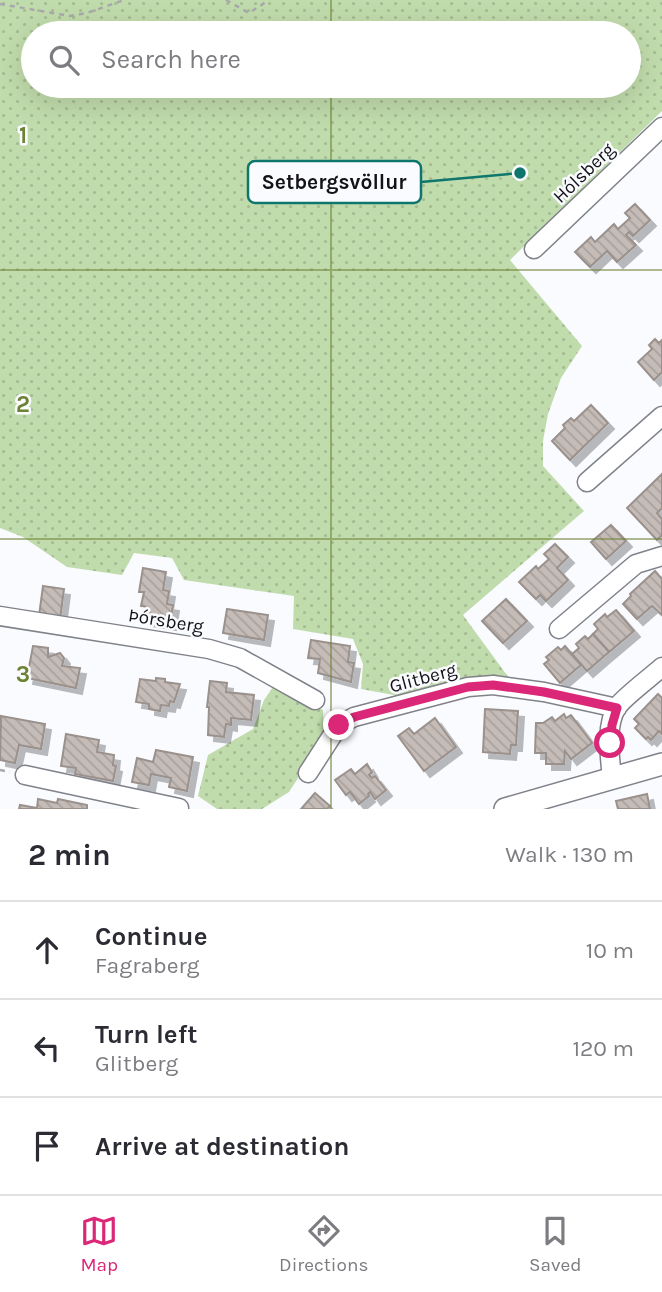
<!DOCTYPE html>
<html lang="en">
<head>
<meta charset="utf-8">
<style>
  :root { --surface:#fff; --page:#f7f7f7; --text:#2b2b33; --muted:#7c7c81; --line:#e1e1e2; --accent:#db2777 }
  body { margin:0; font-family:Karla,sans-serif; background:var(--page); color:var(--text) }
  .stop { position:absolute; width:21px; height:21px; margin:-16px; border:5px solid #db2777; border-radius:50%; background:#fff }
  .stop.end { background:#db2777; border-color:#fff; box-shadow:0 2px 7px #0008 }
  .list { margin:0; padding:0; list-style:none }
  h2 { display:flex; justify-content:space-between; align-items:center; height:91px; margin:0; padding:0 28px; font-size:30px }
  h2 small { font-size:23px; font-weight:400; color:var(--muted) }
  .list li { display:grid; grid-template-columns:46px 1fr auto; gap:21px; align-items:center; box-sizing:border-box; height:98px; padding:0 28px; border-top:2px solid var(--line) }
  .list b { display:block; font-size:26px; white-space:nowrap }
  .list p { margin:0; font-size:23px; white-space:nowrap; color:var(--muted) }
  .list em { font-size:23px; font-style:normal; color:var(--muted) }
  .icon { flex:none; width:38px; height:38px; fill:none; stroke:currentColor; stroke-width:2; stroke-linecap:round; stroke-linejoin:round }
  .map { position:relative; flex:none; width:662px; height:809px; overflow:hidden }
  .search { position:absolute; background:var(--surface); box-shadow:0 7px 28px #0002; left:21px; right:21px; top:21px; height:77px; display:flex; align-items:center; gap:18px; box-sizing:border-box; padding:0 24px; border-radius:38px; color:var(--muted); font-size:26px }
  .sheet { height:385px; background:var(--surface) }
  nav { display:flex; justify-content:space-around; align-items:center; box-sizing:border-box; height:98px; border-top:2px solid var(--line); background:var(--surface); font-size:19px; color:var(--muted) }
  nav a { display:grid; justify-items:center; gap:4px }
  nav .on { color:var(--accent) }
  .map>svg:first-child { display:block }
</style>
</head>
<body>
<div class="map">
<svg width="662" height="809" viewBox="0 0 662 809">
  <defs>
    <pattern id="grass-dots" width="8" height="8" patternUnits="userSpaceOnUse" patternTransform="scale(1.75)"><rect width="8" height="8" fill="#c1dcac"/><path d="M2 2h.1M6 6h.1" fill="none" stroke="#a5bc93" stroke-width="1.8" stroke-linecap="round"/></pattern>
    <pattern id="building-back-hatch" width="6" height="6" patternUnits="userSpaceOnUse" patternTransform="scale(1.75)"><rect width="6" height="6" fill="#c5bcb7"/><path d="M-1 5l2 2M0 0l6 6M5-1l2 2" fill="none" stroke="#a8a19d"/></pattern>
    <filter id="shadow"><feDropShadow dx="6" dy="6" stdDeviation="0" flood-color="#0004"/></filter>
  </defs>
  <rect width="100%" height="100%" fill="#fafbff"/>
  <!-- grass -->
  <g fill="url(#grass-dots)" fill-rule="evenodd">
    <path d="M0,0H662V111L510,260L582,346L561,378L548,414L543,441V466L584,511L463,615L509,678L453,681L399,696L361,689L363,664L353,639L293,629L294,596L184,580L172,558L134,553L122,575L67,567L23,537L0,528ZM33,33H629V86H33Z"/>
    <polygon points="275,684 323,710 324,738 289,792 262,809 217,809 198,796 208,755 253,729 264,700"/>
  </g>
  <!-- building -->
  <g fill="url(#building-back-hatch)" stroke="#9a918c" stroke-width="2" filter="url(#shadow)">
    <polygon points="635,204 650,220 633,236 629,232 626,235 636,245 617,262 607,251 590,267 575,252 591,237 595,242 614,224 618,229 630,218 625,213"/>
    <polygon points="655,339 659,343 662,340 662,372 654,380 638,362 652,349 649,345"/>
    <polygon points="591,405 608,423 570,460 552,441 565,428 563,425 571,418 574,421"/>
    <polygon points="662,474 662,508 657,513 662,519 662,535 657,540 627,508"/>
    <polygon points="611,525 626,541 606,559 591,542"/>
    <polygon points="555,544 568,557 557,568 568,580 546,601 540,595 536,599 519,582 536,566 538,569 549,559 544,554"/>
    <polygon points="143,568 166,572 163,590 169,591 167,604 173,605 170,624 146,620 148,607 141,606 144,592 139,592"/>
    <polygon points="655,571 662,579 662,615 652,606 637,619 623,604 631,596 630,594"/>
    <polygon points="43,586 64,589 60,619 39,616"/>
    <polygon points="506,599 527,621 503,643 482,621"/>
    <polygon points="227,609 268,615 264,640 223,633"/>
    <polygon points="616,610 634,631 609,652 593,634 598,629 594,624 605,614 607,617"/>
    <polygon points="593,634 609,652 587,671 572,654 579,648 576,644 585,636 588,639"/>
    <polygon points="311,640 350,646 348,662 354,663 351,682 318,673 320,659 308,658"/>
    <polygon points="33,646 48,648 48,657 60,653 64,658 62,666 80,668 76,688 27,678"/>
    <polygon points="565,646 581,665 560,683 544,664 549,660 546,657 558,647 561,650"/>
    <polygon points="156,678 165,679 165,682 180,684 174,702 170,701 169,706 161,705 160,711 149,709 149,704 136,702 140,679 156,681"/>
    <polygon points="210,681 227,683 226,692 254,695 251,720 231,718 231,725 226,724 224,737 208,735 209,707 207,707"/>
    <polygon points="658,694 662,698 662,734 659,731 651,740 648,737 646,739 635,728 639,724 634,719"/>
    <polygon points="485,709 518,711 516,745 511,745 510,754 483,752"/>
    <polygon points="564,714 566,718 571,715 592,743 571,759 565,751 564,764 546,764 546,753 535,753 536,723 543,723 552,717 555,721"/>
    <polygon points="1,716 45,724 41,749 19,745 15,763 0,760"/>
    <polygon points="435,718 456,747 424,771 398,736 409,728 414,734"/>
    <polygon points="66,734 99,740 97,752 114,755 113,765 116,766 113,781 75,774 76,768 61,766"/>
    <polygon points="156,750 193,757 187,791 169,787 171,778 151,774 149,785 132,782 137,758 153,762"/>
    <polygon points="367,764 372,772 369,775 372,778 375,776 386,790 375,799 370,792 368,794 369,796 359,804 350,792 346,795 335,780 351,769 355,774"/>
    <polygon points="315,793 330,806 327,809 301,809"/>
    <polygon points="647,794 650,809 618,809 616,801"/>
    <polygon points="38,799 57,803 58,799 87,805 87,809 19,809 20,805 37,808"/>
  </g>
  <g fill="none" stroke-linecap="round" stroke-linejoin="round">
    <!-- minor casing -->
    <g stroke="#80828a" stroke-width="21">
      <g id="minor">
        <polyline points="534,249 662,127"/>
        <polyline points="587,482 662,416"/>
        <polyline points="0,616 209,649 240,658 315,700"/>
        <polyline points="559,629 636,564 662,556"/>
        <polyline points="308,773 339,725 354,717 468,687 493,685 544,692 617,708"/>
        <polyline points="25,775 179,808"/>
        <path d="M612,778C610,758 605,725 617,707C625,696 651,677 662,667"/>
      </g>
    </g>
    <!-- tertiary casing -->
    <g stroke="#80828a" stroke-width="24">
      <polyline id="tertiary" points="505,809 662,764"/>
    </g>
    <!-- path -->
    <g stroke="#a9a9ad" stroke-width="2.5" stroke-dasharray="5 5" stroke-linecap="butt">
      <polyline points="226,0 249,13 269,0"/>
      <polyline points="0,4 70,16 87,13 124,0"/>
      <polyline points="0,770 10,772"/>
    </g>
    <!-- minor -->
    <use href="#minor" stroke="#fff" stroke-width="18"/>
    <!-- tertiary -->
    <use href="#tertiary" stroke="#fff" stroke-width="21"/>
  </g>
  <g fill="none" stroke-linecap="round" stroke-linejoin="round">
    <!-- route -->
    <polyline stroke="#db2777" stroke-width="9" points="339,725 354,717 468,687 493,685 544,692 617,708 612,725 610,743"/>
  </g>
  <!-- grid -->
  <path fill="none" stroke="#6d8234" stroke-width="2" stroke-opacity="0.55" d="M331,0V33M331,86V809M0,270H662M0,539H662"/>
  <g text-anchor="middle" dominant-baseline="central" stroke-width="5" stroke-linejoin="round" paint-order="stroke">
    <!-- street labels -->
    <g font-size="19" fill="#131317" stroke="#fafbff">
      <text transform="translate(584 173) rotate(-44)">Hólsberg</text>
      <text transform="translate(166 621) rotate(9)">Þórsberg</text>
      <text transform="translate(423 678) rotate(-15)">Glitberg</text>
    </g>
  </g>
  <g font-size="23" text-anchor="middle" font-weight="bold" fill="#6d8234" stroke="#fafbff" stroke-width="5" stroke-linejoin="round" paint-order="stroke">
    <text x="23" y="143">1</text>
    <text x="23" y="412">2</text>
    <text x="23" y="682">3</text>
  </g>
  <!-- callouts -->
  <path fill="none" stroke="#0f766e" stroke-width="2.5" d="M520 173L421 182"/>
  <circle fill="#0f766e" stroke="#fafbff" stroke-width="2.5" cx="520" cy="173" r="7"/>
  <rect fill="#fafbff" stroke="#0f766e" stroke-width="2.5" x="248" y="161" width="173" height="42" rx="7"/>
  <g font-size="21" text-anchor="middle" font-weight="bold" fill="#131317">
    <text x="334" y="189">Setbergsvöllur</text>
  </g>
</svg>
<div class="stop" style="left:610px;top:743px"></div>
<div class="stop end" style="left:339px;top:725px"></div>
<div class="search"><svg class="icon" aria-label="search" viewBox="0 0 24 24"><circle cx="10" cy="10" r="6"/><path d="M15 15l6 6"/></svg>Search here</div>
</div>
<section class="sheet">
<h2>2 min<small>Walk · 130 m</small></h2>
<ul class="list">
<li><svg class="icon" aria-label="ahead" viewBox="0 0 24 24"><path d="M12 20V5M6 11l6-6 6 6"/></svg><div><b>Continue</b><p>Fagraberg</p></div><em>10 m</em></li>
<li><svg class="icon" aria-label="left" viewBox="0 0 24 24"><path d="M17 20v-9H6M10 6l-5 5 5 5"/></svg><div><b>Turn left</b><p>Glitberg</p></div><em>120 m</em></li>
<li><svg class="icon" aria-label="arrive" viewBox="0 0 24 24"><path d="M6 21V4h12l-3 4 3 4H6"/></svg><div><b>Arrive at destination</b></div></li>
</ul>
</section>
<nav>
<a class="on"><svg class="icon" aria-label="map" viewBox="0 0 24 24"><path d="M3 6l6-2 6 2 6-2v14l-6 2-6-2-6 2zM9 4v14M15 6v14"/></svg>Map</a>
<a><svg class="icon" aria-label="directions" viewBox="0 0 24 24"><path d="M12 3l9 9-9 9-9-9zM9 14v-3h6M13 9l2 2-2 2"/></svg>Directions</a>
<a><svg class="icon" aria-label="saved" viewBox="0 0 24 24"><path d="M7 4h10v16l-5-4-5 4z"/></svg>Saved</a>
</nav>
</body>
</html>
